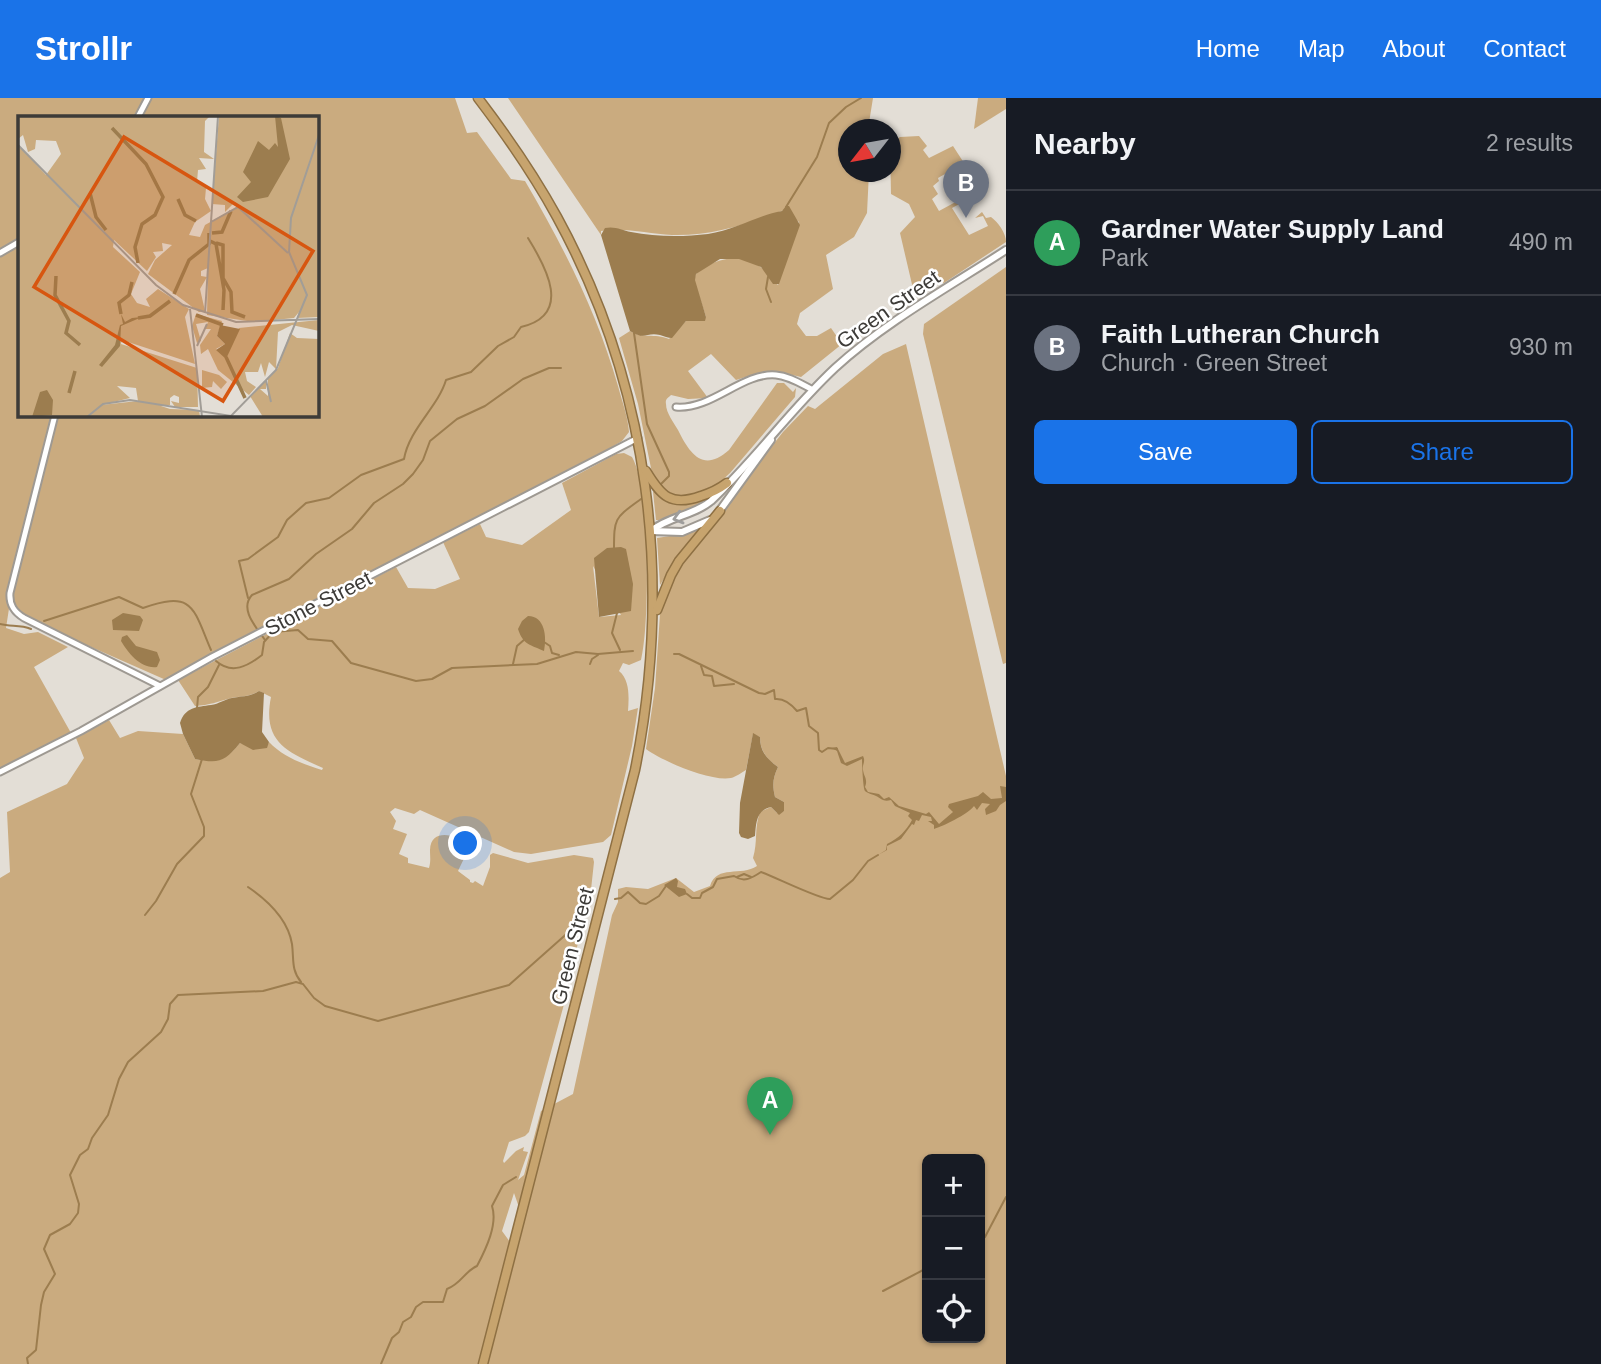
<!DOCTYPE html>
<html lang="en">
<head>
<meta charset="utf-8">
<style>
  :root { --surface:#171b24; --page:#242831; --text:#f1f3f6; --muted:#9ea1a6; --line:#363941; --accent:#1a73e8 }
  body { margin:0; font-family:Arial,sans-serif; background:var(--page); color:var(--text) }
  .controls { position:absolute; right:21px; bottom:21px; display:grid; overflow:hidden; border-radius:10px; box-shadow:0 2px 5px #0004 }
  .controls button { width:63px; height:63px; display:grid; place-items:center; padding:0; border:0; border-bottom:2px solid var(--line); background:var(--surface); color:var(--text); font:35px sans-serif }
  .compass { position:absolute; left:838px; top:21px; width:63px; height:63px; border-radius:50%; background:var(--surface); box-shadow:0 2px 5px #0004; rotate:239deg }
  .you { position:absolute; left:466px; top:746px; width:24px; height:24px; margin:-18px; border:5px solid #fff; border-radius:50%; background:#1a73e8; box-shadow:0 0 0 10px #1a73e833 }
  .badge { display:grid; place-items:center; width:46px; height:46px; border-radius:50%; background:var(--accent); color:#fff; font-size:23px; font-weight:700 }
  .pin { position:absolute; translate:-50% -58px; filter:drop-shadow(0 2px 4px #0008) }
  .pin::after { content:''; position:absolute; top:37px; width:24px; height:21px; background:inherit; clip-path:polygon(0 0,100% 0,50% 100%) }
  .list { margin:0; padding:0; list-style:none }
  h2 { display:flex; justify-content:space-between; align-items:center; height:91px; margin:0; padding:0 28px; font-size:30px }
  h2 small { font-size:23px; font-weight:400; color:var(--muted) }
  .list li { display:grid; grid-template-columns:46px 1fr auto; gap:21px; align-items:center; box-sizing:border-box; height:105px; padding:0 28px; border-top:2px solid var(--line) }
  .list b { display:block; font-size:26px; white-space:nowrap }
  .list p { margin:0; font-size:23px; white-space:nowrap; color:var(--muted) }
  .list em { font-size:23px; font-style:normal; color:var(--muted) }
  .actions { display:flex; gap:14px; padding:21px 28px }
  .actions a { flex:1; padding:16px 0; border:2px solid var(--accent); border-radius:10px; text-align:center; font-size:24px; color:var(--accent) }
  .actions .main { background:var(--accent); color:#fff }
  .icon { flex:none; width:38px; height:38px; fill:none; stroke:currentColor; stroke-width:2; stroke-linecap:round; stroke-linejoin:round }
  .map { position:relative; flex:none; width:1006px; height:1266px; overflow:hidden }
  header { display:flex; align-items:center; gap:42px; box-sizing:border-box; height:98px; padding:0 35px; background:var(--accent); color:#fff }
  header strong { font-size:33px }
  nav { display:flex; gap:38px; margin-inline-start:auto; font-size:24px }
  main { display:flex }
  aside { flex:1; background:var(--surface) }
  .map>svg:first-child { display:block }
</style>
</head>
<body>
<header>
<strong>Strollr</strong>
<nav><a>Home</a><a>Map</a><a>About</a><a>Contact</a></nav>
</header>
<main>
<div class="map">
<svg width="1006" height="1266" viewBox="0 0 1006 1266">
  <rect width="100%" height="100%" fill="#e3ded6"/>
  <!-- green -->
  <g fill="#caab7f" fill-rule="evenodd">
    <path d="M0,0H455L467,35L477,34L511,81L525,83C563,148 597,214 618,288C622,303 628,319 629,334L622,343L605,353L166,582L23,519L10,504L6,530L24,536L38,534L68,549L34,569L71,635L0,671ZM19,19H317V317H19Z"/>
    <path d="M508,0H873L868,31L848,32V74H869L867,115L854,139L826,157L833,191L800,215L797,226L806,238H817L831,230L842,246L801,279C774,272 763,274 736,282L711,256L688,273L708,300L688,301L671,297C668,300 665,301 666,306C666,315 674,325 678,332C690,356 703,375 729,352L777,285H784L793,294L796,290L795,299L730,375L716,388L692,397H673L665,394L653,380L638,306L619,240L630,233C643,241 654,235 669,241L686,223H699L706,219L694,182L696,176C715,160 741,153 763,171C768,176 772,182 778,187L799,124L784,112C747,126 713,138 672,137C648,136 625,129 601,133V137Z"/>
    <polygon points="978,0 1006,0 1006,11 974,31"/>
    <path d="M919,38L927,48L923,52L929,60L953,48L964,65L938,80L939,83L933,88L938,96L932,101L939,113L963,100L970,113L963,104L952,110L969,137L988,128L983,118L975,120L982,114L986,120L991,119C998,124 1006,135 1006,144L944,185H941L937,180L914,195L900,135L915,119L909,106L891,96L890,45L900,39Z"/>
    <polygon points="1006,169 1006,565 1003,566 923,236 924,226"/>
    <path d="M906,246L1006,678V1266H0V780L10,774L7,714L67,686L84,660L76,640L109,622L120,640L138,633L183,636L195,661C215,665 227,661 240,645L266,650L269,644C283,659 303,666 322,672L323,670C287,654 262,644 271,599L259,593C249,599 241,598 231,600C217,604 210,607 195,608L178,582L396,469L408,490L435,491L460,481L443,444L480,426L486,439L522,447L571,412L562,385L616,356L624,355L632,359C650,389 650,526 641,562L629,567L623,565L619,573C630,582 629,599 628,613L638,610L632,648L611,737L603,744L531,756L514,754L420,712L414,716L395,710L390,714L396,723L393,731L407,736L399,756L408,760V765L429,770C431,763 430,759 430,752C431,729 456,738 468,744L469,750L458,773L470,782V784L473,785L475,783L483,788L490,769V757L493,755L528,765L574,757L593,760L594,764L590,801L587,804L566,899L529,1034L525,1038L509,1044L503,1063L504,1065L516,1053L524,1049L523,1053L528,1054L518,1082L524,1077L541,1013L573,996L612,817L618,804V791L626,789L648,791L676,780L694,794L710,788C717,766 741,779 757,768L753,760C758,744 754,730 760,714L771,709L777,715L784,713V704L775,699C772,686 773,680 778,669C767,661 760,653 760,639L753,636L746,672C742,674 736,679 731,680C711,684 662,663 646,651L655,590L660,516L666,494L684,460L717,423L740,389L783,334L808,308L815,311L883,256ZM593,468L621,517L599,519ZM927,1061H980V1240H927ZM514,1095L522,1118L513,1148L502,1133Z"/>
    <polygon points="655,393 666,401 708,399 709,402 681,416 659,422 656,422 653,394"/>
    <polygon points="700,431 701,433 674,465 660,487 657,440 689,435"/>
  </g>
  <!-- water -->
  <g fill="#9c7d4f">
    <path d="M786,108H789L800,127L779,186H773L761,169L739,161H720L696,176L695,182L706,219L705,223H686L672,240C668,240 664,238 660,237C645,234 646,243 630,233L601,137L605,130C615,128 622,132 631,134C655,139 684,139 708,136C735,132 758,117 782,113Z"/>
    <polygon points="621,449 626,451 633,486 631,513 599,519 594,460 607,450"/>
    <polygon points="123,515 140,518 143,522 139,533 113,532 112,522"/>
    <path d="M528,518C545,518 547,539 544,553C531,547 523,547 518,531L522,523Z"/>
    <path d="M127,537L136,548L157,554L160,562L157,569C141,571 129,556 121,543L122,539Z"/>
    <path d="M259,593L264,595L262,634L269,644L267,650L253,652L240,645C224,664 219,666 195,661L183,636L180,625C185,609 197,609 211,607C219,606 225,601 232,600C242,598 250,599 259,593Z"/>
    <path d="M753,635L760,639C760,654 767,661 778,669C773,680 772,686 775,699L784,704V713L779,717L771,709C756,712 756,726 755,738L748,741L741,739L739,735L740,705Z"/>
    <path d="M837,649L845,665L863,658C866,664 862,666 863,672C864,679 868,681 865,689L868,694L879,696L884,701L889,699L899,708L926,716L929,714L939,726L953,714L948,709L949,706L978,698L983,694L991,701L1002,700L1000,688L1006,689V703L1000,707L996,713L986,717L985,711L990,706L982,705L977,712L974,708C967,717 943,728 934,731V727L928,723H932L931,719L922,717L919,723L916,722L914,727L912,726L901,741L887,748V752L878,757L886,752L887,746C899,740 906,733 912,722L908,718L910,715L895,708L891,702C883,704 882,701 876,698C874,697 867,695 865,693C863,690 862,666 862,661L847,668L841,665L837,653L832,650Z"/>
    <polygon points="676,780 678,783 677,789 685,791 687,796 679,799 664,787"/>
  </g>
  <g fill="none" stroke-linecap="round" stroke-linejoin="round">
    <!-- stream -->
    <g stroke="#9c7d4f" stroke-width="2">
      <polyline points="786,109 817,59 829,25 846,9 861,0"/>
      <polyline points="768,179 766,191 771,204"/>
      <polyline points="634,235 647,326 669,374 669,378 661,386"/>
      <path d="M614,451C614,419 615,420 641,401"/>
      <path d="M248,500L239,463L248,461L278,439L287,422L306,405L329,400L361,377L404,361C409,331 438,309 446,282L471,274L498,248L514,239L521,229C573,217 546,169 528,140"/>
      <polyline points="617,515 612,535 620,552"/>
      <path d="M44,523L119,499L143,510C194,492 193,510 211,552"/>
      <path d="M0,526C11,529 20,526 31,531"/>
      <path d="M265,542C256,529 239,511 252,497L289,481L316,456L352,431L374,405L403,386L413,376L423,362L430,343L457,321L485,308L523,281L549,270H561"/>
      <polyline points="544,544 550,548 552,555 559,557"/>
      <path d="M674,556H679L759,595L765,596L774,592L775,601C784,600 792,607 797,613L806,610L809,628L818,635L819,652L822,654L828,650L837,651"/>
      <path d="M216,563C232,577 248,568 262,557L264,544L273,534L298,532L308,541L332,543L351,565L416,583L432,581L452,570L537,566L576,554L598,556L633,553"/>
      <polyline points="513,566 517,548 525,541"/>
      <polyline points="590,566 592,561 598,557"/>
      <polyline points="701,568 704,577 712,578 714,588 734,586"/>
      <polyline points="197,610 198,599 208,589 219,567"/>
      <polyline points="737,779 744,776 751,779"/>
      <path d="M248,789C267,802 288,822 292,846C294,861 291,872 301,884"/>
      <path d="M687,796L692,800H700L702,795L713,789L717,781L734,778C744,785 752,780 761,774C775,779 821,802 830,801L853,782L868,763L878,757"/>
      <polyline points="615,801 621,800 628,794 640,805 646,806 659,798 666,788"/>
      <polyline points="145,817 156,803 177,766 204,738 204,729 191,696 202,661"/>
      <polyline points="980,1143 985,1139 1006,1099"/>
      <polyline points="883,1193 927,1170"/>
      <polyline points="28,1266 27,1260 36,1252 41,1207 44,1194 55,1176 44,1151 50,1137 70,1126 78,1115 79,1106 70,1077 80,1057 88,1051 92,1040 108,1017 119,981 128,964 161,934 168,921 170,906 178,897 263,893 296,884 303,886 314,900 325,908 378,923 509,887 580,824 588,799"/>
      <path d="M381,1266L392,1240L399,1234L403,1224L411,1219L416,1209L423,1204H443L447,1191C461,1186 465,1173 477,1168C486,1151 498,1126 492,1108L503,1087L516,1079"/>
    </g>
    <!-- minor casing -->
    <g stroke="#9e9992" stroke-width="9">
      <g id="minor">
        <polyline points="138,19 148,0"/>
        <polyline points="0,155 19,144"/>
        <path d="M676,309C712,312 742,274 776,277C789,278 801,286 813,292"/>
        <path d="M55,317L10,495C9,507 14,514 24,520L160,588"/>
        <polyline points="0,674 81,633 212,559 638,340"/>
      </g>
    </g>
    <!-- tertiary casing -->
    <g stroke="#9e9992" stroke-width="10">
      <g id="tertiary">
        <polyline points="718,415 771,342"/>
        <path d="M651,433C669,418 693,418 711,403C755,362 790,312 835,270C884,225 949,189 1006,152"/>
        <polyline points="651,433 682,434 710,422"/>
      </g>
    </g>
    <!-- trunk casing -->
    <g stroke="#8e7043" stroke-width="11">
      <g id="trunk">
        <path d="M478,0C507,38 534,77 557,119C650,289 673,483 635,672L483,1266"/>
        <path d="M646,373C661,398 671,409 701,398C711,395 719,391 727,385"/>
        <polyline points="657,512 671,477 679,463 720,413"/>
      </g>
    </g>
    <!-- minor -->
    <use href="#minor" stroke="#fff" stroke-width="5"/>
    <!-- tertiary -->
    <use href="#tertiary" stroke="#fff" stroke-width="6"/>
    <!-- trunk -->
    <use href="#trunk" stroke="#c7a46e" stroke-width="8"/>
  </g>
  <!-- one-way arrows -->
  <defs><path id="oneway-chevron" d="M-2-3.5L2.5 0L-2 3.5" fill="none" stroke-width="1.6" stroke-linecap="round" stroke-linejoin="round" transform="scale(1.75)"/></defs>
  <use stroke="#9e9d9c" href="#oneway-chevron" transform="translate(678 420) rotate(164)"/>
  <g text-anchor="middle" dominant-baseline="central" stroke-width="5" stroke-linejoin="round" paint-order="stroke">
    <!-- street labels -->
    <g font-size="21" fill="#3d3b38" stroke="#fff">
      <text transform="translate(888 211) rotate(-35)">Green Street</text>
      <text transform="translate(318 505) rotate(-27)">Stone Street</text>
      <text transform="translate(572 848) rotate(-76)">Green Street</text>
    </g>
  </g>
  <!-- overview -->
  <g transform="translate(18 18)">
    <rect width="301" height="301" fill="#e3ded6"/>
    <path d="M0,0H192L187,5L186,36L196,43L181,42L188,53L180,54L179,66L188,72L187,83L193,95L177,106L171,119L182,121L187,109L219,91L215,88L207,96V89L194,88L201,0H301V201L279,202L281,196L276,202L236,206L189,199L190,152L183,155V160L189,161L182,173L187,195L181,196L130,158L137,144L154,129L144,127L145,135L135,136L138,141L129,155L96,124L95,131L122,156L113,178L119,187L132,191L128,183L140,173L171,193L167,201L177,248L104,224L103,228L179,252L180,291H157L153,285L161,287V281L156,279L152,282V289L143,290L152,293L181,294L182,301H0V29L28,59L43,38L38,25L18,24L17,33L10,36L5,19L0,23ZM99,270L118,272L120,285L83,289L112,282ZM178,198L204,205L199,220L207,228L198,233L208,242L221,212L301,204V215L274,209L260,216L258,253L251,246L247,261L243,247L240,256H227L229,265L238,271L231,279L200,254L190,233L183,238L182,229L193,213H187L190,206L178,208L183,225L179,227L174,210ZM272,217L279,222L301,223V301H245L232,280L248,265V273H242L250,280V263L260,252ZM184,254L201,259L209,266L203,273L195,265L194,271L184,272Z" fill="#caab7f" fill-rule="evenodd"/>
    <path d="M257,0L263,2L272,43L250,81L225,86L219,81L233,66L225,56L240,25L251,34L257,27L260,31ZM103,198L107,206L114,202L124,201L103,210L102,230L84,251L81,249L97,229L102,209L105,208ZM202,209L222,213L208,243L198,234L207,228L199,220ZM29,274L35,284L34,299L14,301L22,276Z" fill="#9c7d4f"/>
    <path fill="none" stroke="#9c7d4f" stroke-width="3.5" d="M94,12L128,48L145,81L137,99L124,108L117,131L120,147M72,77L78,101L88,114M160,83L167,99L178,105M194,117L204,116L213,95M192,125L198,128L206,174L205,194M198,127L205,129V162L213,176L214,196L227,201M38,160L37,179L51,205L48,217L62,229M156,178L171,144L191,128V117M103,198L101,187L111,179L114,166M178,199L205,209M120,202L132,200L152,185M208,241L227,282M51,277L57,255"/>
    <path fill="none" stroke="#a19d97" stroke-width="2" d="M0,29L138,169L165,189L218,206L301,203M193,106L220,91L270,137M172,193L184,301M187,197L200,0M179,230L189,208M248,264L253,286M69,301L85,288L112,284L213,300L258,254L289,179L271,136L273,102L301,19"/>
    <path fill="#d75610" fill-opacity="0.15" stroke="#d75610" stroke-width="3.5" d="M106,21L295,135L205,285L16,171Z"/>
    <rect width="301" height="301" fill="none" stroke="#3d3b38" stroke-width="3.5"/>
  </g>
</svg>
<div class="controls">
<button>+</button>
<button>−</button>
<button><svg class="icon" aria-label="locate" viewBox="0 0 24 24"><circle cx="12" cy="12" r="6"/><path d="M12 2v4M12 18v4M2 12h4M18 12h4"/></svg></button>
</div>
<svg class="compass" viewBox="-18 -18 36 36"><path d="M0-13l5 13h-10z" fill="#e53935"/><path d="M0 13l5-13h-10z" fill="#9ea1a6"/></svg>
<div class="you"></div>
<div class="pin badge" style="left:770px;top:1037px;background:#2e9e5b">A</div>
<div class="pin badge" style="left:966px;top:120px;background:#6b7280">B</div>
</div>
<aside>
<h2>Nearby<small>2 results</small></h2>
<ul class="list">
<li><span class="badge" style="background:#2e9e5b">A</span><div><b>Gardner Water Supply Land</b><p>Park</p></div><em>490 m</em></li>
<li><span class="badge" style="background:#6b7280">B</span><div><b>Faith Lutheran Church</b><p>Church · Green Street</p></div><em>930 m</em></li>
</ul>
<div class="actions"><a class="main">Save</a><a>Share</a></div>
</aside>
</main>
</body>
</html>
